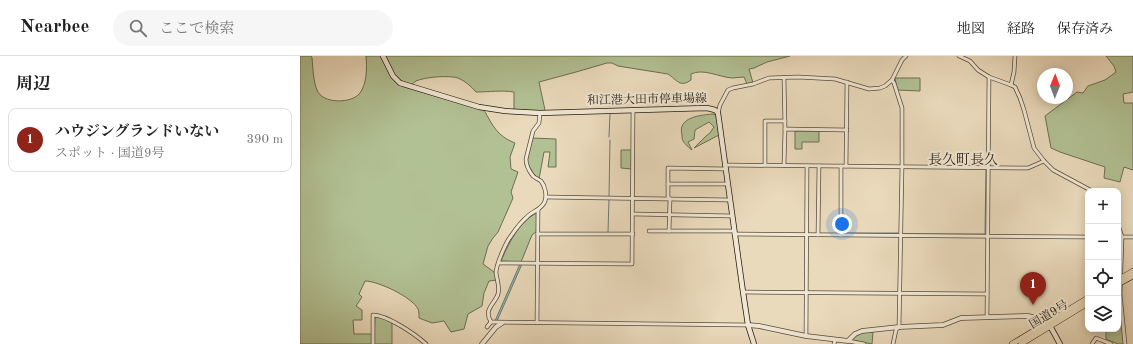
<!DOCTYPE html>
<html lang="ja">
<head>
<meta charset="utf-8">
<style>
  :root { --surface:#fff; --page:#f6f6f6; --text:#222; --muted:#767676; --line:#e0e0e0; --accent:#8f2418 }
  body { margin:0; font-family:"Old Standard TT","Noto Serif JP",serif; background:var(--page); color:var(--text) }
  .controls { position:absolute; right:12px; bottom:12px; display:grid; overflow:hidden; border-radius:8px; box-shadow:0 2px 10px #0003 }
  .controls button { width:36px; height:36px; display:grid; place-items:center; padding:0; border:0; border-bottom:1px solid var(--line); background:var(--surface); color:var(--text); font:20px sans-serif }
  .compass { position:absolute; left:737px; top:12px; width:36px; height:36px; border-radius:50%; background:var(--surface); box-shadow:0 2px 10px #0003; rotate:1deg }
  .you { position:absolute; left:542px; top:168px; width:14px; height:14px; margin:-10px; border:3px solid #fff; border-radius:50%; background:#1a73e8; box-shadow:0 0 0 6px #1a73e833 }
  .badge { display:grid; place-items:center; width:26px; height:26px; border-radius:50%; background:var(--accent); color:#fff; font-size:13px; font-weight:700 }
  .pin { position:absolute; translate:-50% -33px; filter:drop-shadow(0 1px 2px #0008) }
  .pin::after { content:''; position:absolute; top:21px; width:14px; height:12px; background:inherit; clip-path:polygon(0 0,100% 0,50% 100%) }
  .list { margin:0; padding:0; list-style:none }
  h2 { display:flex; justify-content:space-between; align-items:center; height:52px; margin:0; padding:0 16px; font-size:17px }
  h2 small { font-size:13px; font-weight:400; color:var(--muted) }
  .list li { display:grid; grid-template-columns:26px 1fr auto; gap:12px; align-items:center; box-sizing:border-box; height:64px; margin:0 8px 8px; padding:0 8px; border:1px solid var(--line); border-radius:8px }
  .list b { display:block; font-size:15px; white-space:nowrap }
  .list p { margin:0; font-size:13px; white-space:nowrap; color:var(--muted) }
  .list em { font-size:13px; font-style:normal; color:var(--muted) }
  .icon { flex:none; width:22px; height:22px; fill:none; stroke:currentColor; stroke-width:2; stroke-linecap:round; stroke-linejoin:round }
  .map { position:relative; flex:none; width:833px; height:288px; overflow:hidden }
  header { display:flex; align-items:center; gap:24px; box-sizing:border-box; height:56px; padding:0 20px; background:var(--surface); border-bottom:1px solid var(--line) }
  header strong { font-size:19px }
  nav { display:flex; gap:22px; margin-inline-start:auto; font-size:14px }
  .search { width:280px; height:36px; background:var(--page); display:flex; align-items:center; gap:10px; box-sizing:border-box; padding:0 14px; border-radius:22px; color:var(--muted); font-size:15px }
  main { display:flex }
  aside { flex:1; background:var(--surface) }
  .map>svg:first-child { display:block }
</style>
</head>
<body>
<header>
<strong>Nearbee</strong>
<div class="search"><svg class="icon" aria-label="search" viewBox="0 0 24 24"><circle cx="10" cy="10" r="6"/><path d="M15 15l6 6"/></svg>ここで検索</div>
<nav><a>地図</a><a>経路</a><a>保存済み</a></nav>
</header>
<main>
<aside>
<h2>周辺<small></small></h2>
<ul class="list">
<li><span class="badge">1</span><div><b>ハウジングランドいない</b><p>スポット · 国道9号</p></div><em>390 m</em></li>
</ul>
</aside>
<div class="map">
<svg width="833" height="288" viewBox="0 0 833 288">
  <rect width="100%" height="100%" fill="#eadabc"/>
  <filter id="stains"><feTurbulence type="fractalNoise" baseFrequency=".005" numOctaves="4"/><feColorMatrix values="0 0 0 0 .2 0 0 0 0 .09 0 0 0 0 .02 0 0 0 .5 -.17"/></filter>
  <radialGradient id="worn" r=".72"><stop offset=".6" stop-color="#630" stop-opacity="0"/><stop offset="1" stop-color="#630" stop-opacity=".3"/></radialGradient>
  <!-- green -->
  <g fill="#b2c194" stroke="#6b6e53">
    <path d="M0,0H11L12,2C13,12 13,24 17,34C22,48 52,48 60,37C67,27 67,12 66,0H82C88,14 90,23 104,31L184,54C193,70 197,80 215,87L210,101L211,113L218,116L211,136L213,142L198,176L193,182L188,190L183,208L194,216L197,224L189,225L184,237L182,250L168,258L164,273L151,276L144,265L132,267L119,262C119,259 119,255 118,253C112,241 78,225 65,225L59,238L62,241L56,250L62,254V264H53L54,278H72V288H0Z"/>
    <path d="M85,0H490L467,6L454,12L449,13L453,27L447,28L444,21C440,21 436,22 432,22C419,21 403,12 391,18V24C380,32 377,24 368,18L318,10L312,7H307L276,16L239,26L245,54V55L214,54V36C202,34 189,36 176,36C171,30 165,25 158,22C149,19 125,21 116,25C115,26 112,28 111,29C93,22 92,17 85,0Z"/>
    <polygon points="806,0 833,0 833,36 823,38 824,47 833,47 833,114 824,111 820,126 804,122 805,111 760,96 751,92 745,60 777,36 783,37 788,30 805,24 816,16 814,10"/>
    <polygon points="595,22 620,22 620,35 597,34"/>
    <path d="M413,58L417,59L419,79L394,92L406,80L410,77L414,71L409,66L395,74L394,83L388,86L392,94C389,92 385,88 383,85C382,83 382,81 382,79C377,61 401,59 413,58Z"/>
    <polygon points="495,75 519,75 519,86 502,86 502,93 495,93"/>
    <polygon points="232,82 256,83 256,111 248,111 250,96 244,96 239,123 233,117 227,106"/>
    <polygon points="321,94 332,94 332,113 321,112"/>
    <path d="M237,157V175L232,179L221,206L201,205C208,189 219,165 237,157Z"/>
    <polygon points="818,255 821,255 824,288 818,288 806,283 806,273 818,273"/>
    <polygon points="75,259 92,266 92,288 74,288"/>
    <polygon points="573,276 572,288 551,284 560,277"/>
  </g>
  <!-- water -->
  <polygon fill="#98bab2" stroke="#6a7b72" points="220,208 222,208 197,265 195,265"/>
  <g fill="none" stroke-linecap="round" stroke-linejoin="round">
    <!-- stream -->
    <g stroke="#6a7b72" stroke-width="1">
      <polyline points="309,81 310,58"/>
      <polyline points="309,141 310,84"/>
      <polyline points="308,176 309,143"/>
      <polyline points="543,177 598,177"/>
      <polyline points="603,178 685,178 686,113"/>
    </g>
    <!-- minor casing -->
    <g stroke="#564c3c" stroke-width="4.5">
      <g id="minor">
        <polyline points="659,0 670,5 678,14 689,21 711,29 715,31 720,42 724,54 734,92 744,105 753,114 792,135"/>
        <polyline points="484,22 485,73"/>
        <polyline points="592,24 594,27 602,52 602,110 599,271 596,274 593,288"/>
        <polyline points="711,29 714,16 715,0"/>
        <polyline points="418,57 420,49 428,34 433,32 453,28 469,22 498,21 535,23 569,33 580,32 585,30 592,24 602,4 606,0"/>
        <polyline points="425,109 728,112 744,105"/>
        <polyline points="465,109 465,65 485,65"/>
        <polyline points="484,109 485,73 547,74"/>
        <polyline points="546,110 547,26"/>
        <polyline points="368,128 428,128"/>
        <polyline points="246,141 430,144"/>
        <polyline points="334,158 432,160"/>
        <polyline points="818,169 822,181 820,238 825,288"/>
        <polyline points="349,175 434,175"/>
        <polyline points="369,175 370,143 368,141 368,112 426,113"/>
        <polyline points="238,178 333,178"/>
        <polyline points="434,178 788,181"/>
        <polyline points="518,179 519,110"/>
        <polyline points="541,179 541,110"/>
        <polyline points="818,181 833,181"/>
        <polyline points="199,207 332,208 333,54"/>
        <polyline points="443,236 687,238"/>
        <polyline points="687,261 689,21"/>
        <polyline points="191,266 448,269"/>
        <path d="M191,266C183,253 195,248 198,238C200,231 197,224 196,217C196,209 206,186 211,180C215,174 221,166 227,161C232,155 242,154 245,145C247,139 245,130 241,125C238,123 235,122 233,120C229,115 226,109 226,103L233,75L239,67L240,57"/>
        <polyline points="237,267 238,154"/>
        <polyline points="187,271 191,266"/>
        <polyline points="506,280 507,110"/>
        <polyline points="548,285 564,288"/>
        <path d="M73,288V259C87,259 115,278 126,288"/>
        <polyline points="534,288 535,284"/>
        <polyline points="792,288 796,282 811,288"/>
      </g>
    </g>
    <!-- tertiary casing -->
    <g stroke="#564c3c" stroke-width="5.5">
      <g id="tertiary">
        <polyline points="448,269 459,270 506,280 548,285 555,278 562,275 599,271 643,269 661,262 728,260 740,263 748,267"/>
        <polyline points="182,288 196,271 202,267"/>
      </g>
    </g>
    <!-- secondary casing -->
    <g stroke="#241c12" stroke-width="6">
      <g id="secondary">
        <polyline points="83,0 93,20 100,27 179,51 205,55 240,57 407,52 415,54 418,57 443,236 448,269 454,288"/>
        <polyline points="749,268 760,288"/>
      </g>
    </g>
    <!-- trunk casing -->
    <g stroke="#241c12" stroke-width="6">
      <g id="trunk">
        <polyline points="818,224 833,215"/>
        <polyline points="818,228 833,220"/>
        <polyline points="712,288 788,242"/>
        <polyline points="721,288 788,247"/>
      </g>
    </g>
    <!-- minor -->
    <use href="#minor" stroke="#f1e7d3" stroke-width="3"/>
    <!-- tertiary -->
    <use href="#tertiary" stroke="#f1e7d3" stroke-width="4"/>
    <!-- secondary -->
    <use href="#secondary" stroke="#f1e7d3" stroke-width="4.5"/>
    <!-- trunk -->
    <use href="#trunk" stroke="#eadabc" stroke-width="5"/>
  </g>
  <g text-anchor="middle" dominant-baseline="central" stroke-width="4" stroke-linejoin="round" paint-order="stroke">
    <!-- street labels -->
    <g font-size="12" fill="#241c12" stroke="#f1e7d3">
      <text transform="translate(347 44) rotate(-1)">和江港大田市停車場線</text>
      <text transform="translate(749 259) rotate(-31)">国道9号</text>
    </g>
    <!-- quarter labels -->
    <g font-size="14" fill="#241c12" stroke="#f1e7d3">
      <text x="663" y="104">長久町長久</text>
    </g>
  </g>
  <rect width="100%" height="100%" filter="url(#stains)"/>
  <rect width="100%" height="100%" fill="url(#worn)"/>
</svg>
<div class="controls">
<button>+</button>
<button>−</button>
<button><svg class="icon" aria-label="locate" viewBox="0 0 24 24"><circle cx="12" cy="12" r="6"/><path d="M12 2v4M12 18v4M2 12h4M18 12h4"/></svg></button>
<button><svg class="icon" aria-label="layers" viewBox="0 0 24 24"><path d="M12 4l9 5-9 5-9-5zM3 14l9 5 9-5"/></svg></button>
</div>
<svg class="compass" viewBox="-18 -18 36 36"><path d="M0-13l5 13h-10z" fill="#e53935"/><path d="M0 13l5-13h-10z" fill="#767676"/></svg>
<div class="you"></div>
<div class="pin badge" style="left:733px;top:249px">1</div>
</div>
</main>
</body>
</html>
